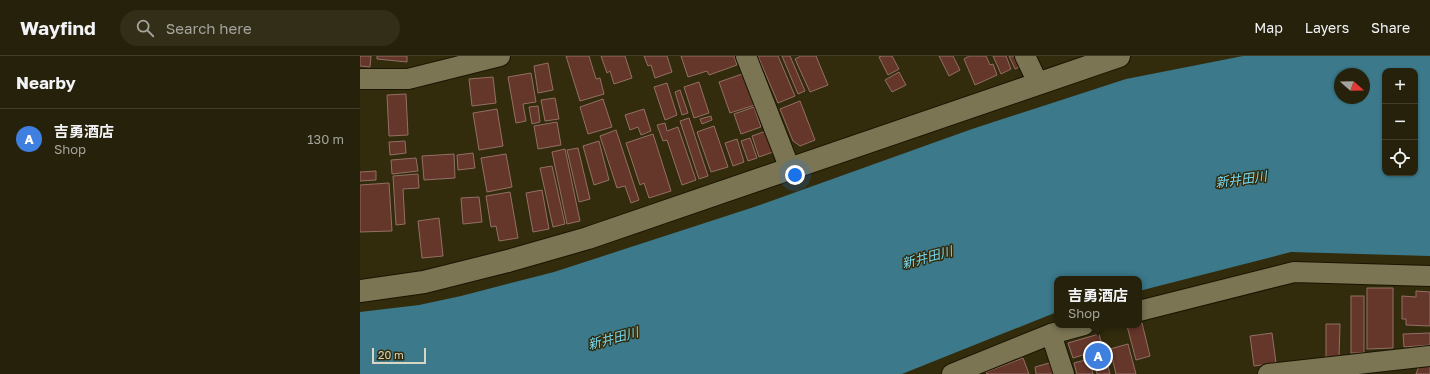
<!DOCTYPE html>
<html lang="en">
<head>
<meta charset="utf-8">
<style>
  :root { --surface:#26210a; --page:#322e18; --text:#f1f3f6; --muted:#a4a39c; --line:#423e2b; --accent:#f59d8f }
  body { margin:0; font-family:"Golos Text","Noto Sans JP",sans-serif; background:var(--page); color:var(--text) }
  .controls { position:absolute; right:12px; top:12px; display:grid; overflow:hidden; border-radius:8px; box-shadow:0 1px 3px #0004 }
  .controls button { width:36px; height:36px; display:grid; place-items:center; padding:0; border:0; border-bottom:1px solid var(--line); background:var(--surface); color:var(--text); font:20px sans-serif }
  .compass { position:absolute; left:974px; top:12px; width:36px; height:36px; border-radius:50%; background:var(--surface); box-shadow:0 1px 3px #0004; rotate:110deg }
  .scale { position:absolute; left:12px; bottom:10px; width:54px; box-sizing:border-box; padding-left:4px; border:2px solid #d8d5c3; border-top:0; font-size:11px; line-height:14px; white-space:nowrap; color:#d8d5c3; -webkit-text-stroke:3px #322c0d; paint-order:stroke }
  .you { position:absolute; left:435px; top:119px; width:14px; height:14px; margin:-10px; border:3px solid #fff; border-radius:50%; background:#1a73e8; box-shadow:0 0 0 6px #1a73e833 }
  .badge { display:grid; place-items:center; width:26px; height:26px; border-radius:50%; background:var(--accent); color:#fff; font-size:13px; font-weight:700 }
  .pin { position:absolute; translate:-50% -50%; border:2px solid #fff; box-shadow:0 1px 4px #0006 }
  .popup { position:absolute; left:694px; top:220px; width:88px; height:52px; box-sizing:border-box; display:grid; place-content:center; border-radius:8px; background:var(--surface); filter:drop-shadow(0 1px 3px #0005); font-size:13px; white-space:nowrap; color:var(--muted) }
  .popup b { font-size:15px; color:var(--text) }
  .popup::after { content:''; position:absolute; left:50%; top:100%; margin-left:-8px; border:8px solid transparent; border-top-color:var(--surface) }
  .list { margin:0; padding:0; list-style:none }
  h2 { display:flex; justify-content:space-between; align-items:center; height:52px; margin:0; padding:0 16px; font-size:17px }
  h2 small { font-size:13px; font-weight:400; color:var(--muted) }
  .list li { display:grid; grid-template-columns:26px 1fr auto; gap:12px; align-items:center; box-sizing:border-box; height:60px; padding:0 16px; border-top:1px solid var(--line) }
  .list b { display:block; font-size:15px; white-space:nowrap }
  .list p { margin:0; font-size:13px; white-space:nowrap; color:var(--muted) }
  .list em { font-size:13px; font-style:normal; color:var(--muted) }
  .icon { flex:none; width:22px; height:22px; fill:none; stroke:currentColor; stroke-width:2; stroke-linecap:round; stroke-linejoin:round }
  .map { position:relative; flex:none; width:1070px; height:318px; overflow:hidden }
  header { display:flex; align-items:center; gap:24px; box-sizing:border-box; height:56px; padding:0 20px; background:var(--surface); border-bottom:1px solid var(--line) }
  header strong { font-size:19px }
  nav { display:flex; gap:22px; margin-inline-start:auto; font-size:14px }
  .search { width:280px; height:36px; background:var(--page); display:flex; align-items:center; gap:10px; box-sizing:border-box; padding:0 14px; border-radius:22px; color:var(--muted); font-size:15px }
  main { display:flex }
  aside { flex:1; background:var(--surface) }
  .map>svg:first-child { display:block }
</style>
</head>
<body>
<header>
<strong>Wayfind</strong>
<div class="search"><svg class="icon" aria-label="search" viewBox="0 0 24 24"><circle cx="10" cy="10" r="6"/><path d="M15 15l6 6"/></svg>Search here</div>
<nav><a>Map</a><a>Layers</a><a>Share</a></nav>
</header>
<main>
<aside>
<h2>Nearby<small></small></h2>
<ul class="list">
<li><span class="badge" style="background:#3f7fe0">A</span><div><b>吉勇酒店</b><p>Shop</p></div><em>130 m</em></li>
</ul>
</aside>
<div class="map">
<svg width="1070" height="318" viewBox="0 0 1070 318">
  <rect width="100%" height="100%" fill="#322c0d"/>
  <!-- water -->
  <path fill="#3b798b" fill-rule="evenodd" d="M883,0H1070V200L931,196L779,235V223H697V256L542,318H0V256L59,249L101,240L194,216L394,151L612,73L766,23ZM1025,15H1055V117H1025ZM980,18H1004V42H980Z"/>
  <!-- building -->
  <g fill="#65362a" stroke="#936f65">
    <polygon points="0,0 11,0 10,11 0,10"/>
    <polygon points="17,0 47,0 47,6 17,3"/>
    <polygon points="206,0 229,0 236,23 240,22 244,38 220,45"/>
    <polygon points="241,0 265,0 272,22 254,28 250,15 247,17"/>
    <polygon points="284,0 307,0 312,16 295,22 291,9 288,10"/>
    <polygon points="321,0 374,0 377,9 349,19 347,15 328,21"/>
    <polygon points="398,0 418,0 435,40 418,47"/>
    <polygon points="422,0 430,0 445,35 438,38"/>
    <polygon points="441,0 456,0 468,29 450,36 435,3"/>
    <polygon points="522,0 532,0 539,13 528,19 519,1"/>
    <polygon points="579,0 593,0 600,14 589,20"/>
    <polygon points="609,0 626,0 630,9 633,8 637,19 615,29 604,3"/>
    <polygon points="633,0 646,0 651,13 641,18"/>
    <polygon points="649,0 658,0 662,10 655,13"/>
    <polygon points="188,7 193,34 178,37 174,10"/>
    <polygon points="539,16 546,29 532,36 525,24"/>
    <polygon points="171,17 176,46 163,48 166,65 156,67 148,21"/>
    <polygon points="385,17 395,49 370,57 359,26"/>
    <polygon points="133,21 136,47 112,50 109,23"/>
    <polygon points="339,26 349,57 334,62 324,31"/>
    <polygon points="307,27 317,59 305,64 294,31"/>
    <polygon points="320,34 328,57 322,59 315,36"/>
    <polygon points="46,38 48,79 29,80 27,39"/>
    <polygon points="195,42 199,63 185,65 181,44"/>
    <polygon points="243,43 252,71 228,78 220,51"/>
    <polygon points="440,45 455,84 440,90 433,85 420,53"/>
    <polygon points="178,50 180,66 172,68 169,51"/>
    <polygon points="394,51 401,71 381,78 374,58"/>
    <polygon points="137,53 143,90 119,94 113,57"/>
    <polygon points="284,53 291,75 281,79 278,71 270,74 265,59"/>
    <polygon points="351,60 352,64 342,68 340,63"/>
    <polygon points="329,62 348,120 339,123 320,65"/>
    <polygon points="197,66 201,89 178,93 174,70"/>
    <polygon points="305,67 307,75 318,71 336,124 322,129 307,84 303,85 297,69"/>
    <polygon points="354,70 368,111 351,116 337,76"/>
    <polygon points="256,74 279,144 271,147 265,130 257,132 240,80"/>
    <polygon points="406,75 413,96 399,101 392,80"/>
    <polygon points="293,78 311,135 289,142 284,127 280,129 266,87"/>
    <polygon points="390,82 397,102 388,105 381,85"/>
    <polygon points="377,83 384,106 373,110 365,87"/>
    <polygon points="45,85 46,97 30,99 29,86"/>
    <polygon points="239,85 249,124 234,129 223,90"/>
    <polygon points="218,92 230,143 219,146 207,94"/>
    <polygon points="205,93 220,165 207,168 192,96"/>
    <polygon points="113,97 115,112 98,114 97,99"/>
    <polygon points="94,98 95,122 64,124 62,100"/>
    <polygon points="146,98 152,131 127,136 121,102"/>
    <polygon points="56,102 58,115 32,118 31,104"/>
    <polygon points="192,110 205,168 193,171 180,112"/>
    <polygon points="16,115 16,124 0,125 0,116"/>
    <polygon points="58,118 59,132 43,133 45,168 36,169 33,120"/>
    <polygon points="29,127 32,175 0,176 0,129"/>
    <polygon points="182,134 189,173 173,176 166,137"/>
    <polygon points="150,136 158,182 139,185 136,170 131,171 126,140"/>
    <polygon points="119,141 122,166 103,168 101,142"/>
    <polygon points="79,162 83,200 62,202 58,165"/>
    <polygon points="1007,232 1033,232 1033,292 1007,293"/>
    <polygon points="1056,235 1070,236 1070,270 1046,269 1046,263 1042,263 1042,240 1056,241"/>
    <rect x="991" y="240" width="13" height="57"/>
    <polygon points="779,267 782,267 790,300 776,304 767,270 779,269"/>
    <polygon points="966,268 980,268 979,302 966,302"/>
    <polygon points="912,277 916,307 894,310 890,280"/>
    <polygon points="1070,277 1070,289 1044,291 1043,278"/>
    <polygon points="739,278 743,293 713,302 708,287"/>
    <polygon points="768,288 776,318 756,318 750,293"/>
    <polygon points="745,299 750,318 737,318 733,302"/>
    <polygon points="663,302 669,318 627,318 626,316"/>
    <polygon points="729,303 733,318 717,318 714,307"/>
    <polygon points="1061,305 1070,308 1070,318 1056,318"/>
    <polygon points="693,306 696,318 676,318 675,311"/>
  </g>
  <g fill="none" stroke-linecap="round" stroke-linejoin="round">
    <!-- minor casing -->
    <g stroke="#191500" stroke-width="22">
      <g id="minor">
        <polyline points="386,0 430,113"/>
        <polyline points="665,0 678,27"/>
        <polyline points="0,23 48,23 140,0"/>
        <polyline points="779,255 934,216 1070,220"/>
        <polyline points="691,278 704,318"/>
        <polyline points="592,318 691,278 724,269"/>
        <polyline points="908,318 1070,300"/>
      </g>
    </g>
    <!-- tertiary casing -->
    <g stroke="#191500" stroke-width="24">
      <polyline id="tertiary" points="0,235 64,226 148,205 228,182 759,0"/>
    </g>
    <!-- minor -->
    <use href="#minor" stroke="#7b7554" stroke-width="20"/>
    <!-- tertiary -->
    <use href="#tertiary" stroke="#7b7554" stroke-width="22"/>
  </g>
  <g text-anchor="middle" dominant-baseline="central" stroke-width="3" stroke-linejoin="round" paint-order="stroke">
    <!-- water labels -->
    <g font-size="13" font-style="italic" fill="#77d9f4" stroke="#322c0d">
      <text transform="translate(881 123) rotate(-8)">新井田川</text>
      <text transform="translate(567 201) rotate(-15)">新井田川</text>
      <text transform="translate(253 282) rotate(-15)">新井田川</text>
    </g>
  </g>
</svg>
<div class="controls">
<button>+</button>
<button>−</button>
<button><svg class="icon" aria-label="locate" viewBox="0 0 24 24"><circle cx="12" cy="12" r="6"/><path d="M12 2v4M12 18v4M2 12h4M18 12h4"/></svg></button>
</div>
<svg class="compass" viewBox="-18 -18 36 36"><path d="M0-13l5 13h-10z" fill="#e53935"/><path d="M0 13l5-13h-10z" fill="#a4a39c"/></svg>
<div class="scale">20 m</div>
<div class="you"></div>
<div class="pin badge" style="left:738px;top:300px;background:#3f7fe0">A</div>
<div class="popup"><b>吉勇酒店</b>Shop</div>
</div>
</main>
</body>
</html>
